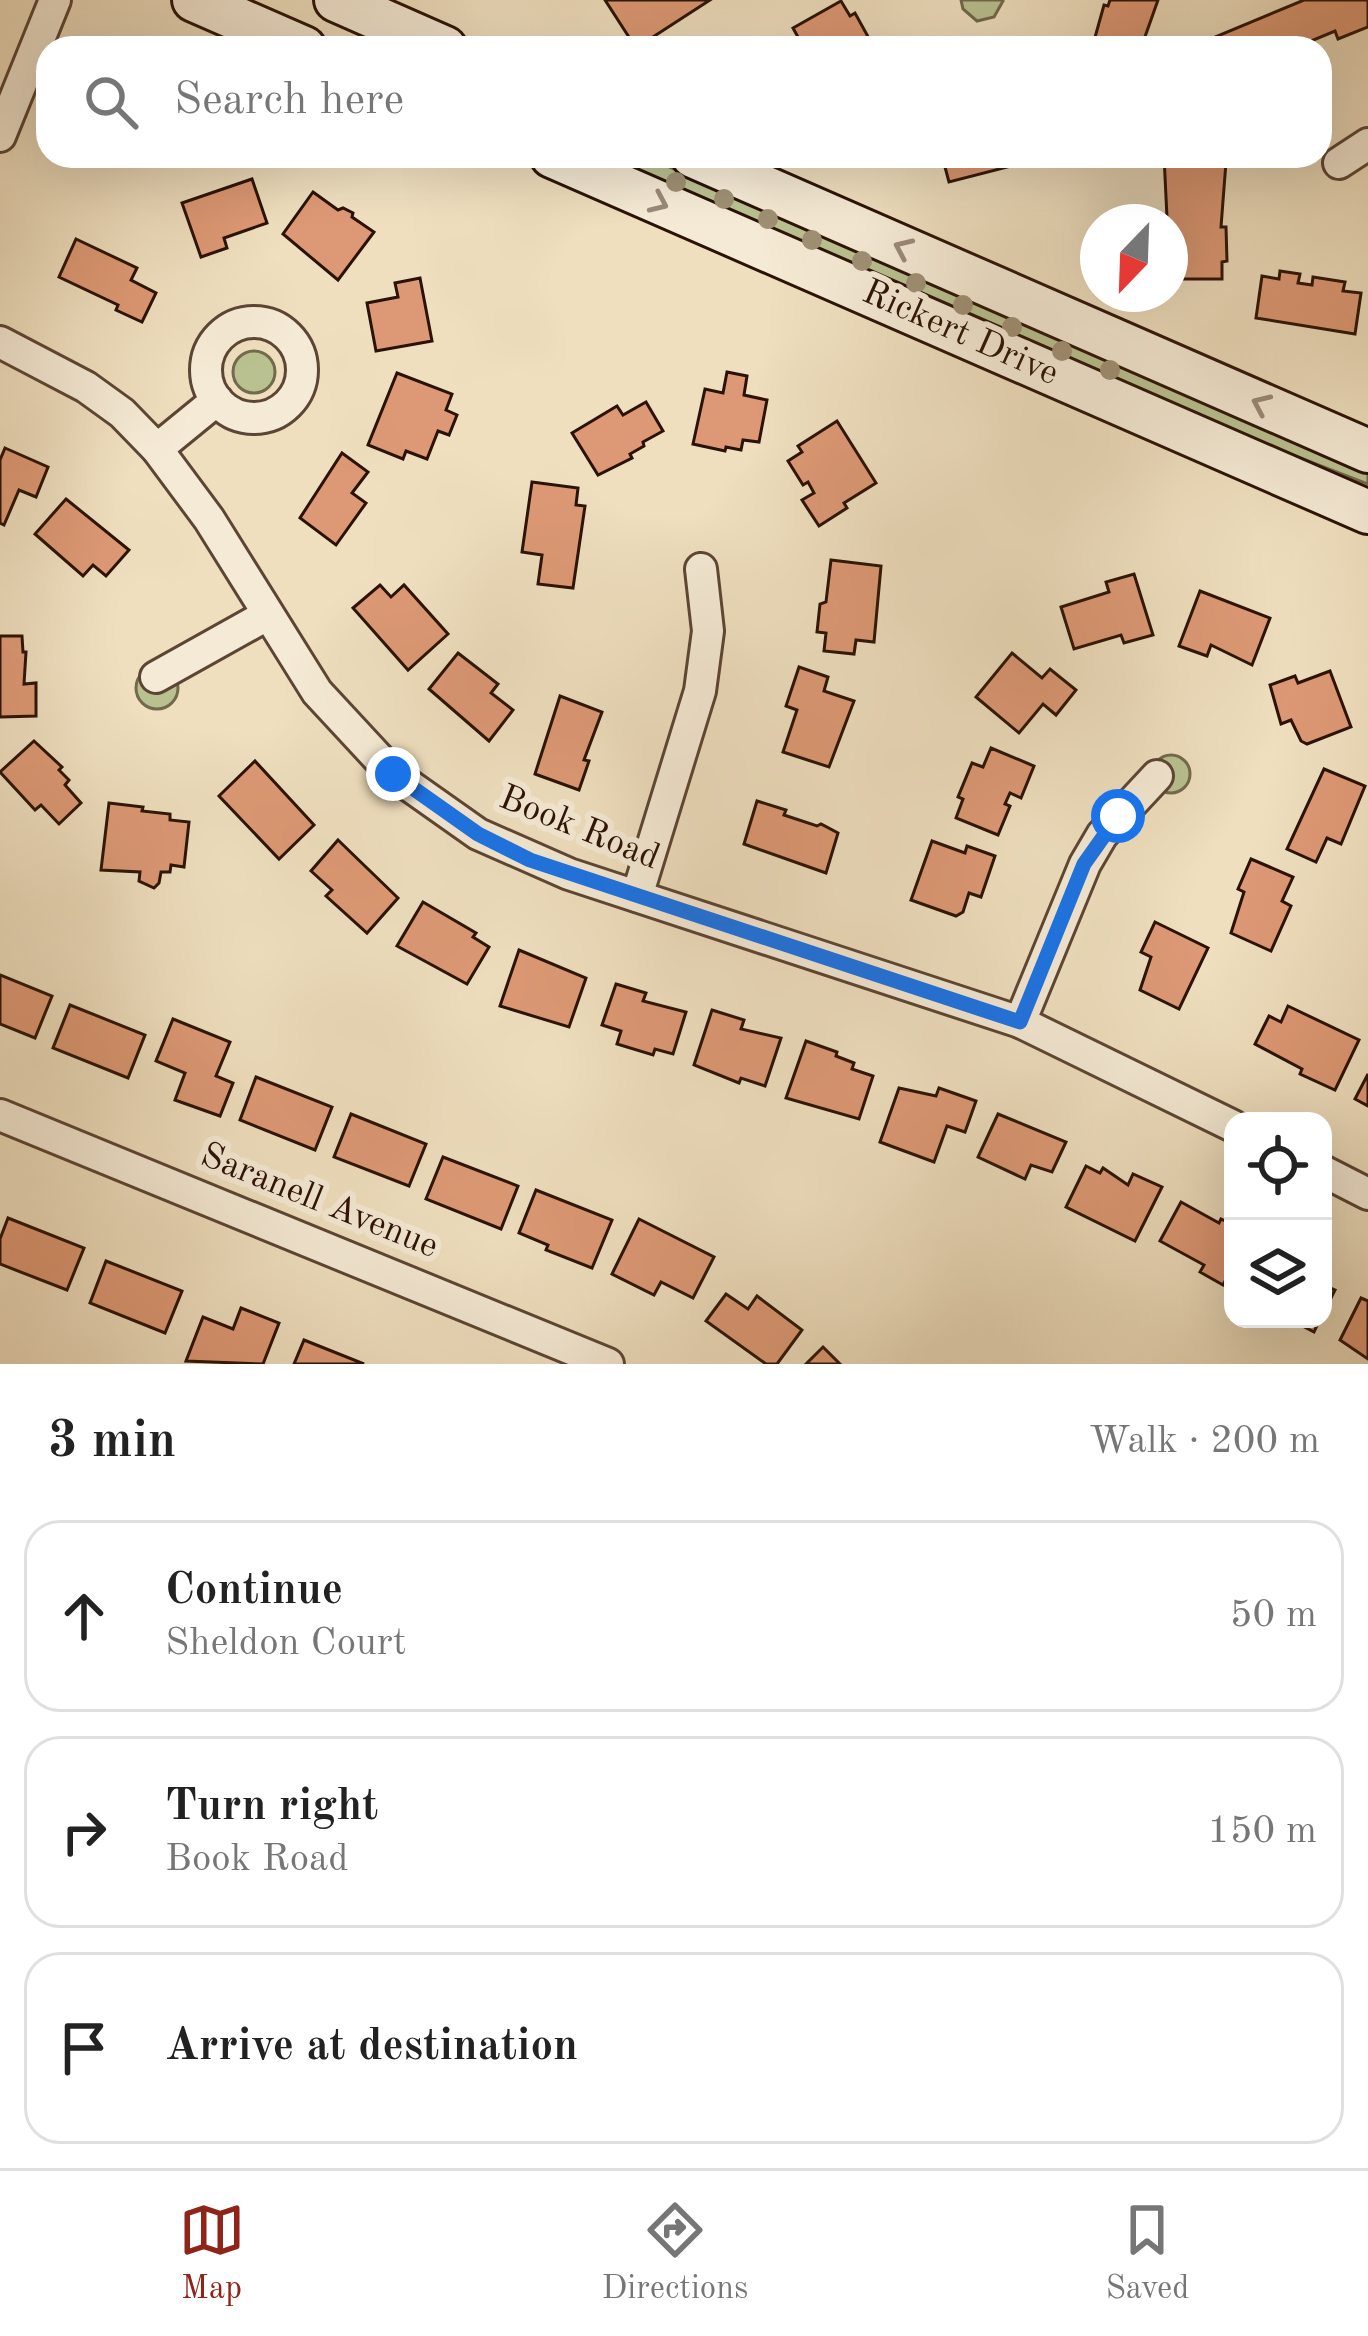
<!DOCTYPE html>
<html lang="en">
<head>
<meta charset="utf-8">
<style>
  :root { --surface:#fff; --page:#f6f6f6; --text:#222; --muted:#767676; --line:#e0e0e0; --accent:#8f2418 }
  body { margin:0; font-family:"Old Standard TT",serif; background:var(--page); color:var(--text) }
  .controls { position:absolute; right:36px; bottom:36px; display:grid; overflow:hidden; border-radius:24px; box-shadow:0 12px 48px #0002 }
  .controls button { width:108px; height:108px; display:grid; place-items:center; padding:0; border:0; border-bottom:3px solid var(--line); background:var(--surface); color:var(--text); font:60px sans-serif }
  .compass { position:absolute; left:1080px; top:204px; width:108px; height:108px; border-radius:50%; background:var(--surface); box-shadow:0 12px 48px #0002; rotate:203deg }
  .stop { position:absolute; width:36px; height:36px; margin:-27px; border:9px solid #1a73e8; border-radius:50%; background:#fff }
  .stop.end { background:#1a73e8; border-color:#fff; box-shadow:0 3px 12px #0008 }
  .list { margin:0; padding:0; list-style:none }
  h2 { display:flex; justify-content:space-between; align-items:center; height:156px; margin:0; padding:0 48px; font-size:51px }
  h2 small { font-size:39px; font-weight:400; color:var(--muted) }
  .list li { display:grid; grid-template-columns:78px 1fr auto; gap:36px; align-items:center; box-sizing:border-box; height:192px; margin:0 24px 24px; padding:0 24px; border:3px solid var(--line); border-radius:36px }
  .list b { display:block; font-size:45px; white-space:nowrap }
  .list p { margin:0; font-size:39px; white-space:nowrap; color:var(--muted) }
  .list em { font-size:39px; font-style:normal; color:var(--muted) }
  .icon { flex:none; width:66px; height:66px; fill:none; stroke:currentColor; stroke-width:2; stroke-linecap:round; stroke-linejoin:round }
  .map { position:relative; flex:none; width:1368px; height:1364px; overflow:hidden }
  .search { position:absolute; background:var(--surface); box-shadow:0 12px 48px #0002; left:36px; right:36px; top:36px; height:132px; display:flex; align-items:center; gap:30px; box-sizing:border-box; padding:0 42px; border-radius:36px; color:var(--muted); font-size:45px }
  .sheet { height:804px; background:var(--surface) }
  nav { display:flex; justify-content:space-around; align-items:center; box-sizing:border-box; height:168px; border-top:3px solid var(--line); background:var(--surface); font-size:33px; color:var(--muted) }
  nav a { display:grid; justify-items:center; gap:6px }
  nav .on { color:var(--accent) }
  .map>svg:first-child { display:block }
</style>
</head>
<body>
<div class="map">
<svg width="1368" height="1364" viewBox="0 0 1368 1364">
  <rect width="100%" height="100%" fill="#efdfbf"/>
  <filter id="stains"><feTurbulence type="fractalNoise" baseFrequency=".00167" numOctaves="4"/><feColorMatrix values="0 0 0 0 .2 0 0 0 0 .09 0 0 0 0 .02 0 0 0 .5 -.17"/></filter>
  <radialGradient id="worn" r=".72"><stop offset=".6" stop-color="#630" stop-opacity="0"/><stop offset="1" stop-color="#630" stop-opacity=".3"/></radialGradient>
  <!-- green -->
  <g fill="#bac191" stroke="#726a4c" stroke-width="3">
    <polygon points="961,0 1002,0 1003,1 994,17 977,21 963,9"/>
    <polygon points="592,156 644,156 1368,472 1368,484 1169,407"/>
    <circle cx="254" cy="372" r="21"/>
    <circle cx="157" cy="688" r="21"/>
    <circle cx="1171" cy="774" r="19"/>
  </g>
  <!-- building -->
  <g fill="#dd9975" stroke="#2b1206" stroke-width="3">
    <polygon points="605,0 710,0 636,48"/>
    <polygon points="1110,0 1158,0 1141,48 1092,48 1104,5 1108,6"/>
    <polygon points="1304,0 1368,0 1368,27 1338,39 1335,31 1306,43 1308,48 1219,48 1215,37"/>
    <polygon points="841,1 850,16 855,13 871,42 867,44 869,48 804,48 793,28"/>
    <polygon points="942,156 1050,156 949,182"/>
    <polygon points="1164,156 1220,156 1220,162 1226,162 1221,227 1226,227 1227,261 1222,262 1222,279 1170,279"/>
    <polygon points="252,179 267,223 224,238 227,248 201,257 182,203"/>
    <polygon points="313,192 338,210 343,208 353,213 352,217 374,232 338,280 283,234"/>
    <polygon points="76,239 137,268 131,280 156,293 142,322 116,310 118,305 59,277"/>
    <polygon points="1280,271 1300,274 1298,283 1312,285 1313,277 1345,282 1343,291 1361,293 1355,334 1256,318 1262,276 1279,279"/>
    <polygon points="420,278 432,341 376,351 367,303 398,297 395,283"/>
    <polygon points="727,372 747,376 744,395 767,400 759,442 743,440 741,450 726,447 725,451 693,444 705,389 723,393"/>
    <polygon points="397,373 452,394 446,410 457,415 449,435 438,431 427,459 406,451 403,459 368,445"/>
    <polygon points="646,402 663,431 643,442 644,446 630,454 632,458 598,475 572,433 617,406 623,415"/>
    <polygon points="837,421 876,483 844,503 847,508 819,526 802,500 814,493 808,482 803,485 788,461 802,452 798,446"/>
    <polygon points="5,448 48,467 36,497 19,490 4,525 0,523 0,460"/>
    <polygon points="342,453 368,472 352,493 366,503 336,545 300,518"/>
    <polygon points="532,482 578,488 576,505 585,506 573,588 538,584 542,555 522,552"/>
    <polygon points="66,499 129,550 106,576 93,565 83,576 35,534"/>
    <polygon points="831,560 881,566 874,642 856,640 854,654 824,651 826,633 817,632 820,604 826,602"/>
    <polygon points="1134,574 1153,635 1124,643 1121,635 1074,649 1061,607 1109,592 1106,582"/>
    <polygon points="380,585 391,597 404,585 448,634 408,670 353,608"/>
    <polygon points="1200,591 1270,618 1252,665 1211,645 1207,656 1179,646"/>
    <polygon points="0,636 22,636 23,652 26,652 24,684 36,683 36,716 0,717"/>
    <polygon points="458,653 498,684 491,693 513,710 489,741 429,689"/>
    <polygon points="1012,653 1042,678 1050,669 1076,690 1056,715 1043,704 1019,733 976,697"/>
    <polygon points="799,667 828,677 824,691 854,701 829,767 783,752 797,710 786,706"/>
    <polygon points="1330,671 1351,727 1307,744 1301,741 1291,720 1281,724 1270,685 1295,676 1298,683"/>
    <polygon points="560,696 602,712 584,760 589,761 579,790 535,774"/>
    <polygon points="34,741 62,767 59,770 69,780 65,785 81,803 59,824 41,805 35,810 0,772"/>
    <polygon points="991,748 1034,766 1021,798 1010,793 1005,804 1010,806 998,835 956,818 963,799 958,797 972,763 983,767"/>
    <polygon points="255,761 314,825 279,859 219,796"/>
    <polygon points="1324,769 1365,786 1341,844 1327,838 1316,862 1287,849"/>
    <polygon points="757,801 786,810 784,815 817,826 821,824 838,833 826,873 744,844"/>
    <polygon points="109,803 143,807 142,811 170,814 170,820 189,822 184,867 171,865 170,872 161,872 159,883 154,888 139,881 140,872 101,870"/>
    <polygon points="338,840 398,898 367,933 326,896 332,890 311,871"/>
    <polygon points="932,841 965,853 967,846 995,856 981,897 969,893 963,912 956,916 911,900"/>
    <polygon points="1251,859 1293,877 1282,901 1291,906 1271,951 1231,933 1244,892 1238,889"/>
    <polygon points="423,902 476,933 473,937 489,947 467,984 397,946"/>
    <polygon points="1155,922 1208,948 1179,1009 1140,990 1151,957 1141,952"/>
    <polygon points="519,950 586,978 569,1027 500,1006"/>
    <polygon points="0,975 52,996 35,1038 0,1024"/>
    <polygon points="616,984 646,993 643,1001 686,1012 673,1054 655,1049 653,1055 617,1044 621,1031 602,1025"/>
    <polygon points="70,1005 145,1035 128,1078 53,1048"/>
    <polygon points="1288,1006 1359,1040 1335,1090 1300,1074 1302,1069 1255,1044 1269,1016 1281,1022"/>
    <polygon points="712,1010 744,1020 741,1029 781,1038 765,1086 741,1078 739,1083 694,1065"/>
    <polygon points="173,1019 230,1042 216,1076 233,1083 220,1116 175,1100 185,1073 156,1061"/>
    <polygon points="806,1041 837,1052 836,1056 854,1063 852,1069 873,1076 859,1119 786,1098"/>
    <polygon points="1368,1074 1368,1106 1355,1099"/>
    <polygon points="256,1077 332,1107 315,1150 240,1120"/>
    <polygon points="899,1088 936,1096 939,1088 976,1101 965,1132 947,1126 934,1162 880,1142"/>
    <polygon points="351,1114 426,1144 409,1186 334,1157"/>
    <polygon points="998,1114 1066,1142 1052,1172 1031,1165 1025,1179 978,1157"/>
    <polygon points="443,1157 518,1186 501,1229 426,1199"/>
    <polygon points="1086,1166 1100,1173 1103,1168 1128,1185 1133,1174 1162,1187 1135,1241 1066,1207"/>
    <polygon points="536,1190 612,1220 592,1268 546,1250 548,1245 519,1233"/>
    <polygon points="1181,1202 1219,1223 1221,1219 1233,1225 1233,1266 1223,1285 1200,1272 1204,1265 1160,1241"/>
    <polygon points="8,1218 84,1248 67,1290 0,1264 0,1239"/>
    <polygon points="639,1219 714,1257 693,1298 661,1282 654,1295 612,1274"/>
    <polygon points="106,1261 182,1291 165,1333 90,1303"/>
    <polygon points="1323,1285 1335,1290 1323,1314"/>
    <polygon points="726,1294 748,1309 757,1296 802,1330 777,1364 766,1364 706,1321"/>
    <polygon points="1361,1298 1368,1301 1368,1359 1340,1340"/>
    <polygon points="241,1308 279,1323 263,1364 186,1361 203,1317 233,1329"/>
    <polygon points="1289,1319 1320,1319 1314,1332"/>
    <polygon points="304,1340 364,1364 294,1364"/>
    <polygon points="823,1347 840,1364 806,1364"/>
  </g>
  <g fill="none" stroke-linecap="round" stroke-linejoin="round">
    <!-- street casing -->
    <g stroke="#5c4534" stroke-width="36">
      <g id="street">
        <polyline points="0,136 55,0"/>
        <polyline points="1339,163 1368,144"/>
        <circle cx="254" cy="370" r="48"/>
        <polyline points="0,342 86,387 122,413 157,449 209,519 317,692 393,774 478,834 569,874 1020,1022 1233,1126"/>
        <polyline points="157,449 217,400"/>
        <polyline points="156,677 267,615"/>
        <polyline points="637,896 700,691 708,631 701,569"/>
        <polyline points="1020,1022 1085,864 1102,835 1157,776"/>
        <polyline points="0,1115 608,1364"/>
        <polyline points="1323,1171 1368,1194"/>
      </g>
    </g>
    <!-- secondary casing -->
    <g stroke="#2b1206" stroke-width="48">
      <g id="secondary">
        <polyline points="194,0 304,48"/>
        <polyline points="336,0 445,48"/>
        <polyline points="552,156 1368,512"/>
        <polyline points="693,156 1368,451"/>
      </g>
    </g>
    <!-- street -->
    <use href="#street" stroke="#f5ead5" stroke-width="30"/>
    <!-- secondary -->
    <use href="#secondary" stroke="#f5ead5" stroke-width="42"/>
  </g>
  <!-- trees -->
  <g fill="#9f9074">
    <circle cx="676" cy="182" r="10"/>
    <circle cx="724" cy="199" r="10"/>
    <circle cx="768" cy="219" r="10"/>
    <circle cx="812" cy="240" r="10"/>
    <circle cx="862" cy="261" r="10"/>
    <circle cx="916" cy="283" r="10"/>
    <circle cx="963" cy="305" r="10"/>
    <circle cx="1012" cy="327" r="10"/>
    <circle cx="1062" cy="351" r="10"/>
    <circle cx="1110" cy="370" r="10"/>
  </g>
  <!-- one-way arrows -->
  <defs><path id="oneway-chevron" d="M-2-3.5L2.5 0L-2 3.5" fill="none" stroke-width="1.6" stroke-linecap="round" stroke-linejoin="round" transform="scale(3)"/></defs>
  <g stroke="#9a8978">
    <use href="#oneway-chevron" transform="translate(659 203) rotate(24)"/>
    <use href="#oneway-chevron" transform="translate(903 248) rotate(-156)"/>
    <use href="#oneway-chevron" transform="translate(1261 404) rotate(-156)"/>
  </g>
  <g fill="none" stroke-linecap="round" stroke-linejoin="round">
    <!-- route -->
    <polyline stroke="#1a73e8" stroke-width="15" points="393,774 478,834 530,860 1020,1022 1084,864 1118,816"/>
  </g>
  <g text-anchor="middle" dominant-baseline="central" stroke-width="12" stroke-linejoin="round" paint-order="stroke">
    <!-- street labels -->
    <g font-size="36" fill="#2b1206" stroke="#f5ead5">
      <text transform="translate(960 334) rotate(24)">Rickert Drive</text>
      <text transform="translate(579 829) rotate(22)">Book Road</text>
      <text transform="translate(319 1202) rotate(22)">Saranell Avenue</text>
    </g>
  </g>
  <rect width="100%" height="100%" filter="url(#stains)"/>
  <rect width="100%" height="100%" fill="url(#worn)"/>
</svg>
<div class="controls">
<button><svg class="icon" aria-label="locate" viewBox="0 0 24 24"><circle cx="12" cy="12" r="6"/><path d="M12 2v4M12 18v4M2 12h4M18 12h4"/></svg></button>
<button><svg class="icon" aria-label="layers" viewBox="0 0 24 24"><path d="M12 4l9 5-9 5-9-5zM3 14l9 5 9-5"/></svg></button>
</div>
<svg class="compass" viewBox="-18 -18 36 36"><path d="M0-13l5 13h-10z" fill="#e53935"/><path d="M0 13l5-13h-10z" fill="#767676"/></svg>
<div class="stop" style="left:1118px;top:816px"></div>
<div class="stop end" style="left:393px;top:774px"></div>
<div class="search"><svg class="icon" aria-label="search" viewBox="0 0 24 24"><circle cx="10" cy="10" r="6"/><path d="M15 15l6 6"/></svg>Search here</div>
</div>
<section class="sheet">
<h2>3 min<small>Walk · 200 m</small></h2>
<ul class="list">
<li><svg class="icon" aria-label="ahead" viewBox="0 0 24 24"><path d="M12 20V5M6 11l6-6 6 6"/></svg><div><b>Continue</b><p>Sheldon Court</p></div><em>50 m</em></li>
<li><svg class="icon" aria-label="right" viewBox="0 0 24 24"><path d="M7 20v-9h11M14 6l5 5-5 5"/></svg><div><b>Turn right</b><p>Book Road</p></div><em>150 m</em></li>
<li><svg class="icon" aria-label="arrive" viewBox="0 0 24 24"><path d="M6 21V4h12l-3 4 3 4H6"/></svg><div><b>Arrive at destination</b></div></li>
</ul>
</section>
<nav>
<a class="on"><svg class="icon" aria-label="map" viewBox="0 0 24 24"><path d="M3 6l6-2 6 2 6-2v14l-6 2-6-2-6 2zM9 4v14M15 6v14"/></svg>Map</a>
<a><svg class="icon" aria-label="directions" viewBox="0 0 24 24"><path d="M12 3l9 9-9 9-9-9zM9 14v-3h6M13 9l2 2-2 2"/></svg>Directions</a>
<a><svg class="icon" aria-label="saved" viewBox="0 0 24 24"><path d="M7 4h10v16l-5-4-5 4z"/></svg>Saved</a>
</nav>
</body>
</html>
